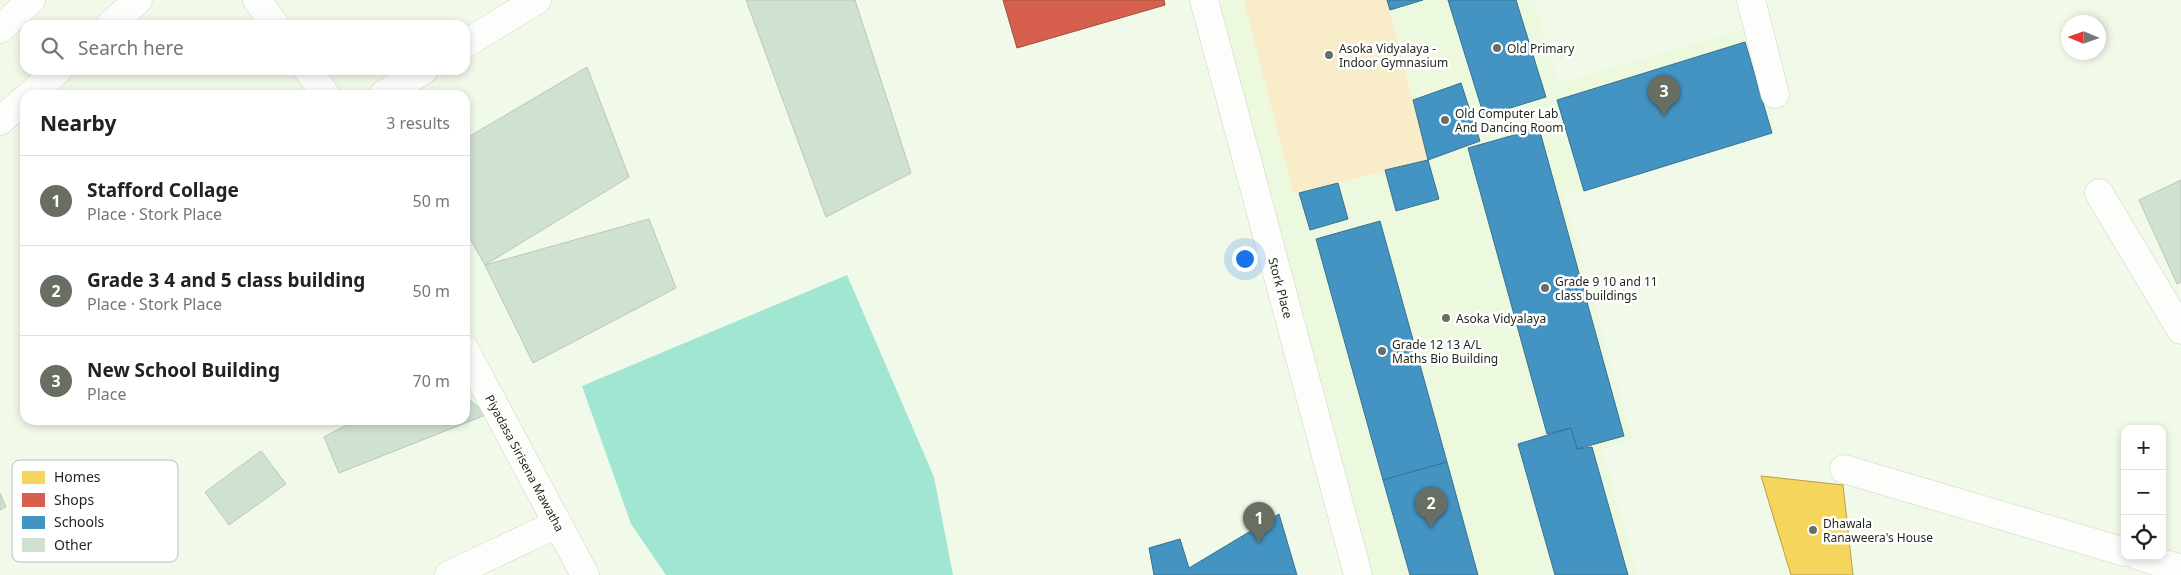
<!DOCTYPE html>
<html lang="en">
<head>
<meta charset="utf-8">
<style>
  :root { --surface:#fff; --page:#f6f6f6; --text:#222; --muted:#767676; --line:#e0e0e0; --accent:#686f62 }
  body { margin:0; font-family:"Noto Sans",sans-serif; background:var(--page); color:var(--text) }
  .controls { position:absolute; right:15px; bottom:15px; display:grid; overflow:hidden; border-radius:10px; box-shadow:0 2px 8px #0003 }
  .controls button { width:45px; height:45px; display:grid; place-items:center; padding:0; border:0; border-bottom:1px solid var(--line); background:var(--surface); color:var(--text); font:25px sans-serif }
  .compass { position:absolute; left:2061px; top:15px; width:45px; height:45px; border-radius:50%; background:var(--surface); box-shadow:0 2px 8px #0003; rotate:272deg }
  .you { position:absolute; left:1244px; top:258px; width:18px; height:18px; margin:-12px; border:4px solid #fff; border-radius:50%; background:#1a73e8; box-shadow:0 0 0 8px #1a73e833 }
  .badge { display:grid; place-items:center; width:32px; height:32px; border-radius:50%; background:var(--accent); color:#fff; font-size:16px; font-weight:700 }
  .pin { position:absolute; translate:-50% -41px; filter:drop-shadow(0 1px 2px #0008) }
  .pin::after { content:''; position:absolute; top:26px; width:18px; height:15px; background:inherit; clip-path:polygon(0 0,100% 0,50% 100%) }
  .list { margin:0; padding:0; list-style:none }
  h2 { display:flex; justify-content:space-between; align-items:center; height:65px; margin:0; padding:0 20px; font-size:21px }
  h2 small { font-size:16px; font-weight:400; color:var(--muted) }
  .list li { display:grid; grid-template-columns:32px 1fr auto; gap:15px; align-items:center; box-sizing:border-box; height:90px; padding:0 20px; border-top:1px solid var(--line) }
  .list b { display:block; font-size:19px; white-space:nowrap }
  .list p { margin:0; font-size:16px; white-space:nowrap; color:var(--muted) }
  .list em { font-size:16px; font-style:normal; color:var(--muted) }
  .icon { flex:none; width:28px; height:28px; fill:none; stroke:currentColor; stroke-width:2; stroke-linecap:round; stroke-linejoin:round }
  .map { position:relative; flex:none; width:2181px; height:575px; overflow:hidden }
  .search { position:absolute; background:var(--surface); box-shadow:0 2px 8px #0003; left:20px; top:20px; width:450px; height:55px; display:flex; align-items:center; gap:12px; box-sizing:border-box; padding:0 18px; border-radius:15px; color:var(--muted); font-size:19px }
  .panel { position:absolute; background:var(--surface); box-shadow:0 2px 8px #0003; left:20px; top:90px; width:450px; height:335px; border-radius:15px }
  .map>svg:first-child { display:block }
</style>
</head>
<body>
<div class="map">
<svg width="2181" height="575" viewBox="0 0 2181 575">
  <rect width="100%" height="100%" fill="#f1f9e9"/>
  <!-- built -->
  <polygon fill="#ecf9df" points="1204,0 1534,0 1558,83 1748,28 1777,133 1564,196 1633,440 1602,449 1638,575 1368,575"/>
  <!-- green -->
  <polygon fill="#f9ecc8" points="1244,0 1387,0 1428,160 1293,194"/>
  <!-- water -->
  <polygon fill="#a0e6d3" points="847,275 934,477 953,575 666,575 631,524 582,386"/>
  <!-- homes -->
  <polygon fill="#f6d55c" stroke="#b6a048" points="1761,476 1843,485 1853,575 1791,575"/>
  <!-- shops -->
  <polygon fill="#d6604d" stroke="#9f4e3e" points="1003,0 1164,0 1165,5 1017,48"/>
  <!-- schools -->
  <g fill="#4393c3" stroke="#387290">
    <polygon points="1387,0 1423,0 1390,10"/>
    <polygon points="1448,0 1516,0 1546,97 1484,116"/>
    <polygon points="1745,42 1772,133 1584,191 1557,100"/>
    <polygon points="1461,83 1480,141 1428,160 1413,100"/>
    <polygon points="1539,128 1624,436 1577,449 1571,428 1547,434 1468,148"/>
    <polygon points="1428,160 1439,199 1396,211 1385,170"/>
    <polygon points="1338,183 1348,219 1310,230 1299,193"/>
    <polygon points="1380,221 1447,462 1383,480 1316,239"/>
    <polygon points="1571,428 1577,449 1592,447 1628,575 1555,575 1518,444"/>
    <polygon points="1447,462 1478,575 1410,575 1383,480"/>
    <polygon points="1279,514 1297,575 1154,575 1149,548 1180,539 1189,568"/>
  </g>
  <!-- building -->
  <g fill="#cfe1d0" stroke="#bdc6bb">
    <polygon points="746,0 855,0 911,173 826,217"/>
    <polygon points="587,67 629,177 485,265 465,230 465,139"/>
    <polygon points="2181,180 2181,282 2177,284 2139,200"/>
    <polygon points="649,219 676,288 533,363 485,265"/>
    <polygon points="465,397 488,414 339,473 324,437 356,420 465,420"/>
    <polygon points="261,451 286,484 229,525 205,492"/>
    <polygon points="0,493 6,507 0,510"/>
  </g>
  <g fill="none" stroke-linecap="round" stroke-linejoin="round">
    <!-- minor casing -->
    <g stroke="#ced4c8" stroke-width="29">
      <g id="minor">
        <polyline points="257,0 275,25"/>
        <path id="s1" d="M1204,0L1358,575"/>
        <polyline points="1751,0 1775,94"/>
        <polyline points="465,44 537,0"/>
        <polyline points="308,70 326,95"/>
        <polyline points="383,95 424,70"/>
        <polyline points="2099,193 2181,330"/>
        <path id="s2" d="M465,350L585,575"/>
        <polyline points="1844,469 2125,552"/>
        <polyline points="2139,556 2181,569"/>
        <polyline points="449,575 557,524"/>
      </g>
    </g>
    <!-- major casing -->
    <g stroke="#ced4c8" stroke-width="29">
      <g id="major">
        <polyline points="110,25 138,0"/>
        <polyline points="0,29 31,0"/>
        <polyline points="30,95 58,70"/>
        <polyline points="0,121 25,99"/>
      </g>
    </g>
    <!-- minor -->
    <use href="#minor" stroke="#fdfefc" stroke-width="28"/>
    <!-- major -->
    <use href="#major" stroke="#fdfefc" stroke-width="28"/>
  </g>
  <!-- markers -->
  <g fill="#686f62" stroke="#fff" stroke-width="2">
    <circle cx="1497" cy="48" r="5"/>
    <circle cx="1329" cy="55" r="5"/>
    <circle cx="1445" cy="120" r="5"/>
    <circle cx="1545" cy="288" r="5"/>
    <circle cx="1446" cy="318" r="5"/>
    <circle cx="1382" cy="351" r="5"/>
    <circle cx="1813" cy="530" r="5"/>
  </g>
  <g text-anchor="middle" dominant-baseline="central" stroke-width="5" stroke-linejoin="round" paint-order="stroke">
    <!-- poi labels -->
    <g font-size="12" fill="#1f241a" stroke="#fff" text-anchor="start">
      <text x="1339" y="48">Asoka Vidyalaya -<tspan x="1339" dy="14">Indoor Gymnasium</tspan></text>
      <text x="1507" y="48">Old Primary</text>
      <text x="1455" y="113">Old Computer Lab<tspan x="1455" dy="14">And Dancing Room</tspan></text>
      <text x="1555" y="281">Grade 9 10 and 11<tspan x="1555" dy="14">class buildings</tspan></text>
      <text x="1456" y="318">Asoka Vidyalaya</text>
      <text x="1392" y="344">Grade 12 13 A/L<tspan x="1392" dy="14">Maths Bio Building</tspan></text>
      <text x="1823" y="523">Dhawala<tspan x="1823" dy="14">Ranaweera's House</tspan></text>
    </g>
    <!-- street labels -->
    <g font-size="12" fill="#1f241a" stroke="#fff">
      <text stroke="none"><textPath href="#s1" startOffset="298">Stork Place</textPath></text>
      <text stroke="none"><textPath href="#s2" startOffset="128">Piyadasa Sirisena Mawatha</textPath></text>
    </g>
  </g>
  <!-- legend -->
  <rect x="12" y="460" width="166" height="102" rx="8" fill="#fff" stroke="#bcbdba" stroke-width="1"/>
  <rect x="22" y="471" width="23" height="13" fill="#f6d55c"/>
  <rect x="22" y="493" width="23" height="14" fill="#d6604d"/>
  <rect x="22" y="516" width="23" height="13" fill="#4393c3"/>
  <rect x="22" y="538" width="23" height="14" fill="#cfe1d0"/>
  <g font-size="14" fill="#1f241a">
    <text x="54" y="482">Homes</text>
    <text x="54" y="505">Shops</text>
    <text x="54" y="527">Schools</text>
    <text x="54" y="550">Other</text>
  </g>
</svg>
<div class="controls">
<button>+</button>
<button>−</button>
<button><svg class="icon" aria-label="locate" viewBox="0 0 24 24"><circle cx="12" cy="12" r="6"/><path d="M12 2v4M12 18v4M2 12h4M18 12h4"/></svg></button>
</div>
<svg class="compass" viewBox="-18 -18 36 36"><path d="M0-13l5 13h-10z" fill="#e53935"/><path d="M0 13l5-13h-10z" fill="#767676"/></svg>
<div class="you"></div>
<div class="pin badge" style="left:1259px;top:543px">1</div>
<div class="pin badge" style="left:1431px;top:528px">2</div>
<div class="pin badge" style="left:1664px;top:116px">3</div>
<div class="search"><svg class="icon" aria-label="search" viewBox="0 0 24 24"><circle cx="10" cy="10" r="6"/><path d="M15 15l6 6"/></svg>Search here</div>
<section class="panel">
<h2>Nearby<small>3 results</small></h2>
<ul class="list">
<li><span class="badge">1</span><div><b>Stafford Collage</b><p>Place · Stork Place</p></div><em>50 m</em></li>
<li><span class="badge">2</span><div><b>Grade 3 4 and 5 class building</b><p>Place · Stork Place</p></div><em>50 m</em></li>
<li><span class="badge">3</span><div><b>New School Building</b><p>Place</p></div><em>70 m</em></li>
</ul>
</section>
</div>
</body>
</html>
